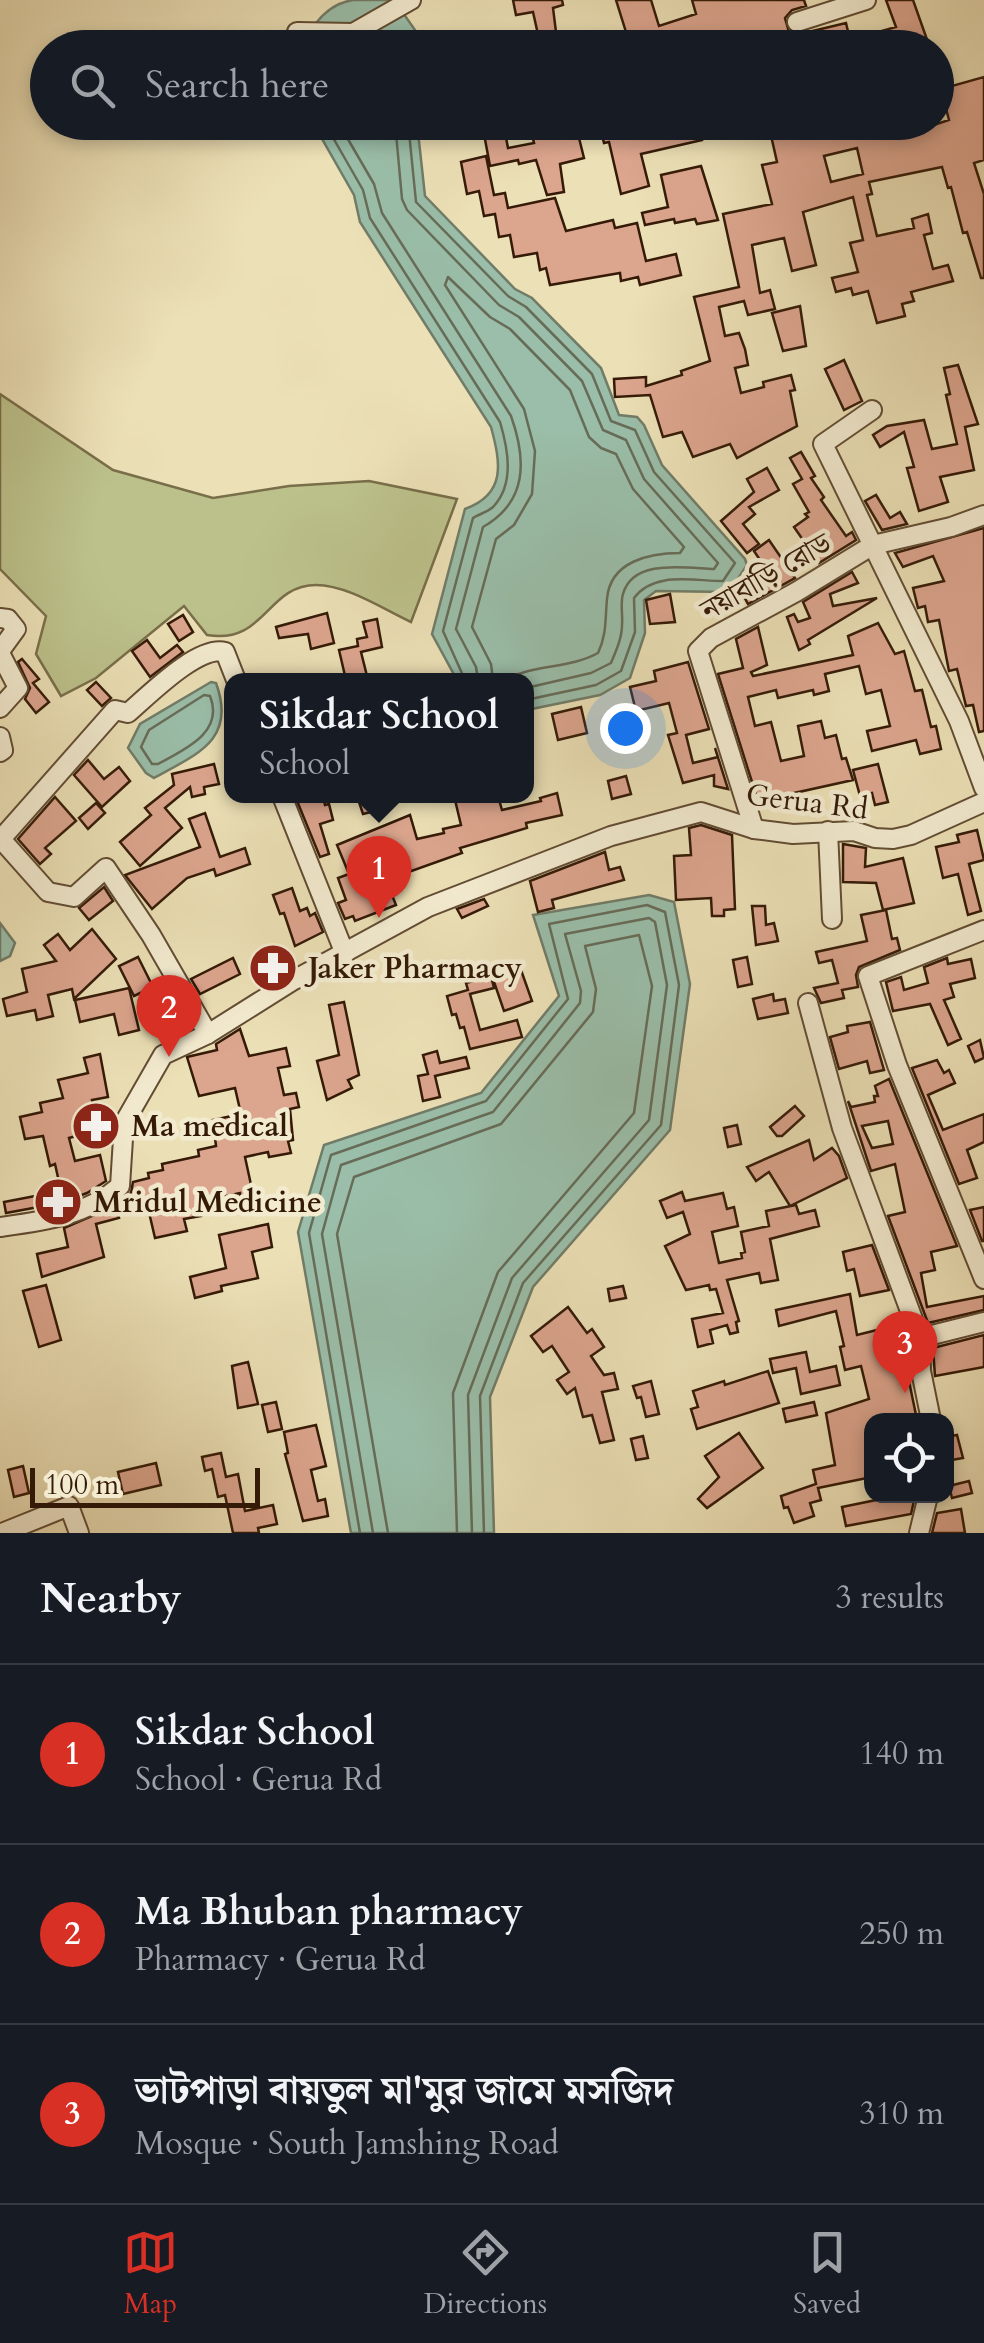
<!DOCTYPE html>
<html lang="en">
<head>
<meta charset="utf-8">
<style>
  :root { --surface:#171b24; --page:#242831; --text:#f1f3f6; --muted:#9ea1a6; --line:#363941; --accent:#d93025 }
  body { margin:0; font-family:Cardo,"Noto Serif Bengali",serif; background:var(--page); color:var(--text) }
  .controls { position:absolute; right:30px; bottom:30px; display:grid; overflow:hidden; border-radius:20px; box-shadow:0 5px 15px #0003 }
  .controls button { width:90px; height:90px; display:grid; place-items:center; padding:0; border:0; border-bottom:2px solid var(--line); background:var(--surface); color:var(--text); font:50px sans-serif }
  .scale { position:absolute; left:30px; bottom:25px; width:230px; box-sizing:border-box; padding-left:10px; border:5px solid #341a07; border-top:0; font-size:28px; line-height:35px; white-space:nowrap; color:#341a07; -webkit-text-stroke:8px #f3ebd0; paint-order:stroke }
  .you { position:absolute; left:625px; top:728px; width:35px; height:35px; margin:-25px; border:8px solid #fff; border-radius:50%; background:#1a73e8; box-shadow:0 0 0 15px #1a73e833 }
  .badge { display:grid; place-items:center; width:65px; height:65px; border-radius:50%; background:var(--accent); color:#fff; font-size:32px; font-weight:700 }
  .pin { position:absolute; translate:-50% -82px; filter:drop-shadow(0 2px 5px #0008) }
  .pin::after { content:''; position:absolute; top:52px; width:35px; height:30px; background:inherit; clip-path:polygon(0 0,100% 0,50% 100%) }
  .popup { position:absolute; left:224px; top:673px; width:310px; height:130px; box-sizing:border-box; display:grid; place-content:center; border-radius:20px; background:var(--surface); filter:drop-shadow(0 2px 8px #0005); font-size:32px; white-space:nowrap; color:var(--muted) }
  .popup b { font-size:38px; color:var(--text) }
  .popup::after { content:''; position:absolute; left:50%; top:100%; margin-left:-20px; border:20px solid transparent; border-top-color:var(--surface) }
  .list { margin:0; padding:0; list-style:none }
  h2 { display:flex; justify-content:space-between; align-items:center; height:130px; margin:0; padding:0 40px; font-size:42px }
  h2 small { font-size:32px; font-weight:400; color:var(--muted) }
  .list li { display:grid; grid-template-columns:65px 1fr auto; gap:30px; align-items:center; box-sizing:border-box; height:180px; padding:0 40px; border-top:2px solid var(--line) }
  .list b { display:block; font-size:38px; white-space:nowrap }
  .list p { margin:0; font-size:32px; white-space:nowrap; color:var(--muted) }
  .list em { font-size:32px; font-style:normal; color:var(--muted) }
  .icon { flex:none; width:55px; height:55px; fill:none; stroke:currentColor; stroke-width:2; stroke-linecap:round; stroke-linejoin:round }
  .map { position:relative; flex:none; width:984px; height:1533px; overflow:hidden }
  .search { position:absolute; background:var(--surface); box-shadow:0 5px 15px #0003; left:30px; right:30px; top:30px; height:110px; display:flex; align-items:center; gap:25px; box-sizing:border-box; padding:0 35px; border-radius:55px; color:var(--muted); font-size:38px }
  .sheet { height:670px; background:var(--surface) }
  nav { display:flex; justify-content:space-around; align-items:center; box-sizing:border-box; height:140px; border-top:2px solid var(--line); background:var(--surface); font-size:28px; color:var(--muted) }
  nav a { display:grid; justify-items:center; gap:5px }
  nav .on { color:var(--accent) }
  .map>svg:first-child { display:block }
</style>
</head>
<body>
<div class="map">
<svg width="984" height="1533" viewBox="0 0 984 1533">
  <rect width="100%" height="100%" fill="#ece0b6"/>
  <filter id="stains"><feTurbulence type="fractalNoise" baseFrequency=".002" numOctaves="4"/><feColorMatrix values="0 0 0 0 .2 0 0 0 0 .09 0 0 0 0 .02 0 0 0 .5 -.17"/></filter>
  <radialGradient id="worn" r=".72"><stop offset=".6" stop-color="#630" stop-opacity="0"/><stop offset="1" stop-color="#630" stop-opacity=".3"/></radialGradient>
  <!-- green -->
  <path fill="#bcc18b" stroke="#786e49" stroke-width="2.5" d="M0,394L113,470L213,498L289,486L369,481L457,499L411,622C383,609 347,585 316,585C267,585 265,645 207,635L184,606L96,678L61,696L36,654L46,616L0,569Z"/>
  <!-- water -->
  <g fill="#9abea9" stroke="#717c68" stroke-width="2.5">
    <path d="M353,0H394L415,30L421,47L303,48C312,24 328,4 353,0Z"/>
    <path d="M313,123H417L425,196L515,289L532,298L601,368L619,415L637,417L644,425L662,465L745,559L747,565L729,592L656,591L644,600L645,633L630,678L600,695L527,710L526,680H457L432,634L465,509C506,494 501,464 491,427L360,222L354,195Z"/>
    <path d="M211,682L216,683C237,740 197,754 154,778L146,773L128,748L140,724Z"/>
    <polygon points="649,895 674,902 690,984 670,1130 533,1287 490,1397 494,1533 351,1533 298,1232 324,1145 481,1093 559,996 533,915"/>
    <polygon points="0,923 15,943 10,956 0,961"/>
  </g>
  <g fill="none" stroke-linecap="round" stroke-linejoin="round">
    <!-- shore -->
    <g stroke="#676c58" stroke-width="2.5">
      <path d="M324,122L363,190L370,218L500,422C508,449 515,484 493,507C488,512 479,514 473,518L443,631L465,680"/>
      <path d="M338,122L374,184L382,213L511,416C527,461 527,502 483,527L456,629L476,667L478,680"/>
      <path d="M395,122L402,199L407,210L499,305L519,317L582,381L603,430L626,440L644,479L718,563L714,569C686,568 633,558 623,594C620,604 623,615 622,625C622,638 616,651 611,663L591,673L526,688"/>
      <path d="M408,122L416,202L508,296L526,307L592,374L611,421L635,430L654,472L735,563L723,581C693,581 654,571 634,598L635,632L621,671L596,685L526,700"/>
      <path d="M493,680L491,664L472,627L496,539L514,525L532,494L535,451L524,409L445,285L448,277L490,317L510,329L570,390L589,437L601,448L616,454L633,489L684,547L680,553C650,553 610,561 607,599C605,619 607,634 598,653C569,669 533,664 505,680"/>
      <path d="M204,695L210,696C225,733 183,750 158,764H152L141,747L149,730Z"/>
      <polyline points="360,1533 309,1233 331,1155 486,1101 568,999 549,924 647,905 665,912 679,985 661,1125 523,1283 480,1396 484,1533"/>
      <polyline points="373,1533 322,1234 341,1165 493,1112 580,1003 581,991 565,934 649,918 655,922 667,985 649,1120 512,1278 468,1395 472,1533"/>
      <polyline points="388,1533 337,1234 354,1177 501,1124 593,1012 596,989 585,946 639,935 652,986 634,1113 498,1272 453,1393 457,1533"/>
    </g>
  </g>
  <!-- building -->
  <g fill="#dca58e" stroke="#341a07" stroke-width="2.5" fill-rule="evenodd">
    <polygon points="513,0 562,0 563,5 553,8 558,48 541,48 533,12 516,15"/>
    <polygon points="616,0 651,0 659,26 696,14 692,0 804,0 806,6 792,10 785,18 789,32 800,34 846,23 850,40 896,27 886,0 913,0 930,48 789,48 787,38 757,44 757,48 699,48 697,40 673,48 631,48"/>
    <path d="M984,77V160L974,163L984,194V278H981L967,232L963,233L951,187L948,188L942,167L869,182L872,194L867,195L877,236L914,228L912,219L928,214L932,233L924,235L933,269L948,265L953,281L911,292L914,301L902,304L905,316L877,323L868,291L853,295L851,288L836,292L832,278L858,272L850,243L863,240L853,197L803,212L816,265L792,271L784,238L752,245L760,293L770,290L775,309L748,315L744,301L719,307L725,336L739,333L745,349L748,365L735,368L741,393L764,387L763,382L791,375L795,390L790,391L797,426L737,458L730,444L693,457L682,432L663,437L650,395L615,397L614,379L646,377V386L682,375L681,371L710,361L694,297L739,287L723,214L772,204L762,165L777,162L770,131L750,135L747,122H784L785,127L804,122H828L832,138L895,127L893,122H920L922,129L949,120L941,89ZM857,148L863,174L831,182L824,156Z"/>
    <polygon points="486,122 487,128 450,136 448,124"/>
    <polygon points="489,122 503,122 508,148 534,143 529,122 575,122 584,158 560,164 564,192 547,195 536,160 519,164 518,160 490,166 484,134 491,133"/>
    <polygon points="599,122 642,122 644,133 698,122 702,140 641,154 649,186 621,194 609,142 604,143"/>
    <polygon points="486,156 494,195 505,193 508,208 555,198 566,231 613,220 615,228 637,223 646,261 676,254 681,275 640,285 638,277 621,281 620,273 550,285 546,268 540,270 537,253 514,257 510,235 499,237 495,214 484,216 479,191 467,194 461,162"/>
    <polygon points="701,166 718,220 697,224 695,219 675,223 674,219 645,225 642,213 668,207 661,175"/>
    <polygon points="800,306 806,346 783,351 772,313"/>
    <polygon points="844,360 862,401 844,410 825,369"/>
    <polygon points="958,365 978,424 965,427 974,470 940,477 948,502 919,511 907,468 914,467 904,432 880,447 873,435 887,426 924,420 932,449 957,444 946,395 950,394 944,368"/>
    <polygon points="801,452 815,476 811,478 824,497 821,500 846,536 852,532 856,540 819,563 794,527 808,517 805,514 809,512 793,484 802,479 790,458"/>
    <polygon points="767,468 779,490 749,507 755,514 743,524 759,544 747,553 721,521 754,492 747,479"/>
    <polygon points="876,495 890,518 900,512 907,524 882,530 865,501"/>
    <polygon points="984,528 984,731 979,732 973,705 966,706 957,669 949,671 939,620 928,622 925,606 918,608 913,588 944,581 933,556 903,567 895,553"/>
    <polygon points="769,540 795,578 748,604 740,589 768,572 754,551"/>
    <polygon points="852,572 858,583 830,594 833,606 877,598 808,640 810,644 799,650 787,617 794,614 798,622 810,618 803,602"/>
    <polygon points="670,594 675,622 650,624 646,600"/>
    <polygon points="327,613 334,643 311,649 308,634 279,638 276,627"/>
    <polygon points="183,615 193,632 179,641 168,624"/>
    <polygon points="377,619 382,647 361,652 368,680 346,680 339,650 358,646 357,639 367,637 363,622"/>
    <polygon points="878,623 895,654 904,651 915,691 922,690 931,727 936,726 941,749 920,754 916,740 872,751 867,731 890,726 881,690 866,694 859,666 825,674 829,691 814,695 813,690 778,698 776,690 748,697 755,726 771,722 781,761 804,756 798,726 821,721 825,738 836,735 842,759 846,758 853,780 758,801 718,674 743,668 736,639 758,627 767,665 751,672 753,676 853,655 848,636"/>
    <polygon points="147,640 160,658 177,645 183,652 150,677 132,651"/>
    <polygon points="22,659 39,679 33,683 49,702 36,713 25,699 30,688 18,662"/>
    <polygon points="688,662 709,729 686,735 693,763 718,757 715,748 728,789 714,786 714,775 683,783 668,735 677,733 669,703 636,711 630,687 656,681 654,671"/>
    <polygon points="96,682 111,698 102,706 87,690"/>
    <polygon points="581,707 587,733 558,740 552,714"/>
    <polygon points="88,760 104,779 119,767 130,781 102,807 74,775"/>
    <polygon points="214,764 219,784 204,787 205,794 192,797 190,787 165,808 182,828 140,866 120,842 151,815 145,808 174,785 172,774"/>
    <polygon points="878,764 888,802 875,805 872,793 860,796 853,770"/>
    <polygon points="626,776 631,794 612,799 608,781"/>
    <polygon points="557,793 562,815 526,823 527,828 460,848 462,853 386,880 396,905 355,921 353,916 345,919 338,903 346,900 338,878 349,874 337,845 410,815 417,839 444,833 443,829 461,825 455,800 474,796 498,796 502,810 541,801 540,798"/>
    <polygon points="295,796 323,796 325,805 329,804 333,820 320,824 329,854 320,857"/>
    <polygon points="357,796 379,796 383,809 363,814"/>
    <polygon points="55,797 76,821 45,848 51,854 40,864 18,839"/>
    <polygon points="96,803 105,813 88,829 79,818"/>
    <polygon points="205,813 220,857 245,848 250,864 216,876 214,869 187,878 152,909 125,875 200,847 189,819"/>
    <polygon points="701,825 732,835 735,909 724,910 724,916 712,916 711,898 676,900 674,856 691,855 689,828"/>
    <polygon points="977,830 984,860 969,864 981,911 968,915 958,874 943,878 936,847 959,842 957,835"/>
    <polygon points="843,844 866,848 865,867 903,858 914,903 883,910 876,883 843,882"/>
    <polygon points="605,852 609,870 620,867 624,880 552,900 554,908 538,912 530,881"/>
    <polygon points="104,887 113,901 89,920 79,908"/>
    <polygon points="292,888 300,911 307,908 310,916 315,913 323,932 295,946 284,913 280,914 273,895"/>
    <polygon points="484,899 488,906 462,918 457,909"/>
    <polygon points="752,906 765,906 766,925 774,923 778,941 756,945"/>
    <polygon points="886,910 892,939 897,938 900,950 859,967 856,975 858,987 842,990 844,998 821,1003 814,988 838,983 832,960 819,963 816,952 867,941 861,915"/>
    <polygon points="92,929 116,959 74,999 72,989 48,995 53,1016 37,1020 35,1010 7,1016 3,999 27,992 22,969 56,961 44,945 58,934 70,950"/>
    <polygon points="138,957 153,987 134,996 119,966"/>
    <polygon points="747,957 752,984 738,987 733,960"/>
    <polygon points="233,958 240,974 200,994 191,979"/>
    <polygon points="947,958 948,964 971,959 975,978 950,984 954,997 944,1000 961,1039 948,1045 930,1004 893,1011 886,982 901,977 904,990 928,983 924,967"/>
    <polygon points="521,970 532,1001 504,1011 493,979"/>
    <polygon points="491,976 494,988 470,994 480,1030 517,1020 522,1037 470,1049 464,1027 460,1028 456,1014 452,1015 447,996 468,990 466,983"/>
    <polygon points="129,988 139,1030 119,1035 114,1014 80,1022 75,1000"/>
    <polygon points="773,994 774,1001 785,999 788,1013 758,1019 753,999"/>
    <polygon points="344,1002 359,1075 348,1080 352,1088 327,1100 317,1061 339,1055 329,1005"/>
    <polygon points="870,1022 884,1070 870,1073 867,1061 839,1069 830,1037 848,1032 847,1026"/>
    <polygon points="240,1029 249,1056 286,1048 290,1066 278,1068 284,1095 296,1093 299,1107 290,1109 293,1140 288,1141 291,1153 269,1157 268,1152 245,1157 253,1194 240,1197 240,1193 198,1202 201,1216 184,1219 187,1231 155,1238 148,1208 118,1215 119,1218 96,1224 104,1257 42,1277 37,1254 68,1247 64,1228 113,1207 131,1193 133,1182 149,1178 148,1173 163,1170 162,1164 199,1156 198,1150 216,1146 213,1120 241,1114 235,1088 199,1096 187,1057 217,1050 216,1044"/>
    <polygon points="980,1040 984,1058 975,1062 968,1046"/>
    <polygon points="437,1051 440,1063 466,1057 469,1068 435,1076 440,1097 423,1101 418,1076 428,1074 423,1055"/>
    <polygon points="100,1054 108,1097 92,1100 99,1130 69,1138 75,1161 100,1155 106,1181 87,1193 60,1203 6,1213 4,1202 61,1191 55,1164 50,1166 43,1136 25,1139 20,1117 42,1112 40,1103 63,1098 58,1080 88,1073 84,1058"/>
    <polygon points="937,1060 944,1073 949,1070 955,1083 928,1095 943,1130 984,1114 984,1142 967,1150 977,1178 959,1184 912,1068"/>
    <path d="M889,1079L957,1246L931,1252L935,1270L921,1273L927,1307L984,1296V1310L928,1323L888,1216L905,1212L895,1164L871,1171L848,1101L851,1107L875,1102L874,1096H878L875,1086ZM888,1121L893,1144L872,1148L862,1126Z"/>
    <polygon points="795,1106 804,1116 782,1136 777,1136 770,1127"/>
    <polygon points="737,1125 741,1144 728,1147 724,1128"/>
    <polygon points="809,1140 814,1160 832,1148 839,1156 847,1178 790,1206 769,1172 756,1181 747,1167"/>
    <polygon points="682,1192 685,1201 723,1193 727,1209 734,1207 738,1226 712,1232 719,1263 742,1258 741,1253 745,1252 741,1232 769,1226 766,1211 796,1205 799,1214 815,1210 819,1226 770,1239 778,1280 761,1283 759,1273 727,1280 739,1321 736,1322 738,1332 730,1334 727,1325 710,1330 713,1343 698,1347 692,1319 723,1313 716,1289 710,1290 709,1285 686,1290 665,1246 690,1234 683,1212 667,1218 660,1201"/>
    <polygon points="984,1207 984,1241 982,1241 970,1210"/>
    <polygon points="268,1224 272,1247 252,1252 258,1278 221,1286 222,1291 195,1298 190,1277 226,1268 219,1235"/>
    <polygon points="872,1245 889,1290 860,1296 854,1269 847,1271 843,1252"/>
    <polygon points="46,1285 61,1340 39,1347 23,1291"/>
    <polygon points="623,1286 626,1298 610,1301 608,1289"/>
    <polygon points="850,1294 857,1335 901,1324 908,1340 908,1356 904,1357 916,1415 872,1420 872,1477 818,1488 821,1500 810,1503 814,1516 794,1523 788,1507 784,1508 781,1496 816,1484 813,1470 835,1465 826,1413 869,1399 861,1366 845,1370 840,1347 844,1346 836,1311 779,1326 776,1310"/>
    <polygon points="568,1307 587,1333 592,1329 604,1347 591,1356 604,1375 614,1373 618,1389 602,1392 614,1440 600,1443 592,1415 583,1417 575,1388 567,1394 557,1380 569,1372 552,1346 543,1352 531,1336"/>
    <polygon points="984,1335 984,1367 935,1376 933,1348"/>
    <polygon points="806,1352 810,1372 836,1366 840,1385 801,1394 796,1368 773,1373 770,1359"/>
    <polygon points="248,1362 258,1404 238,1408 232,1366"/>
    <polygon points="768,1371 779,1403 697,1429 691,1409 698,1407 693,1391 724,1381 725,1385"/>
    <polygon points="651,1381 659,1414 646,1417 641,1397 637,1398 633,1386"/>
    <polygon points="276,1402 282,1429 268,1432 262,1405"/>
    <polygon points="814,1402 817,1415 786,1422 783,1409"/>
    <polygon points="316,1425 326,1466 311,1470 318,1501 325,1499 328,1516 303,1521 285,1454 288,1453 284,1432"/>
    <polygon points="739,1433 763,1468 707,1508 698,1499 719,1477 705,1456"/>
    <polygon points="957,1435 963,1458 946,1461 946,1437"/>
    <polygon points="643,1436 648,1458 636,1460 631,1439"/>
    <polygon points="221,1453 226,1477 238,1474 245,1511 273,1505 277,1524 258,1528 259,1533 233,1533 225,1495 218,1497 212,1469 205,1471 202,1457"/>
    <polygon points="156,1463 161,1485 123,1494 118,1472"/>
    <polygon points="23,1466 29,1493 14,1497 8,1470"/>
    <polygon points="969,1481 972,1493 952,1498 949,1486"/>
    <polygon points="880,1496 915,1496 911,1514 846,1526 842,1507 881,1499"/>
    <polygon points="961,1509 965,1533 932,1533 937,1513"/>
  </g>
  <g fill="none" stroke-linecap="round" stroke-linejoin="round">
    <!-- minor casing -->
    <g stroke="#624c33" stroke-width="22">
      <g id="minor">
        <polyline points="797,22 866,0"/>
        <polyline points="297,32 353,33 411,0"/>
        <polyline points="872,410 823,444 959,721 984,788"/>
        <polyline points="0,618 8,619 16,629 0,651"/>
        <polyline points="0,653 18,688 0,708"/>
        <polyline points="0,737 3,750 0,752"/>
        <polyline points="282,796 345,954"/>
        <polyline points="754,829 698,651 711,638 796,592 873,545 951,527 984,515"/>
        <polyline points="828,831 832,919"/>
        <polyline points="0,838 48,892 74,897 106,868 151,935 208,1034"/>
        <path d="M1,839L115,710L128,713C149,695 198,645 225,652L236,680"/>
        <polyline points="984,930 868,976 897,1065 984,1279"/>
        <polyline points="808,1003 842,1128 920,1338 921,1371 931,1420"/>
        <path d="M0,1227C43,1221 86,1216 120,1186L124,1123L163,1055L208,1034L294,980L428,907L611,836L701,812L754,829L793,834L854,831L875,838L893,839L911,835L984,802"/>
        <polyline points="920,1338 984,1322"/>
        <polyline points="2,1533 69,1506 79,1533"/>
        <polyline points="919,1533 928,1496"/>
      </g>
    </g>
    <!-- minor -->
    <use href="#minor" stroke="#f3ebd0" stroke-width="18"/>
  </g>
  <!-- icons -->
  <defs>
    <g id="pharmacy-disc" transform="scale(2.5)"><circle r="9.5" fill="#8f2418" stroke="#f3ebd0"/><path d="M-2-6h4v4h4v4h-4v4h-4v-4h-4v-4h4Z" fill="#fff"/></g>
  </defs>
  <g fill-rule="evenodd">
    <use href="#pharmacy-disc" x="273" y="968"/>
    <use href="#pharmacy-disc" x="96" y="1126"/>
    <use href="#pharmacy-disc" x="58" y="1202"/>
  </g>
  <g text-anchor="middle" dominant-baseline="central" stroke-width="9" stroke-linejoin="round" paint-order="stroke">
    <!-- street labels -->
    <g font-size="30" fill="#341a07" stroke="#f3ebd0">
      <text transform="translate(766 577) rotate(-30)">নয়াবাড়ি রোড</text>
      <text transform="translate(807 802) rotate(7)">Gerua Rd</text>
    </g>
    <!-- poi labels -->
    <g font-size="30" font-weight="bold" fill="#341a07" stroke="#f3ebd0" text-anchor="start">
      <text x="308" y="968">Jaker Pharmacy</text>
      <text x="131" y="1126">Ma medical</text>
      <text x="93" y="1202">Mridul Medicine</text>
    </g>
  </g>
  <rect width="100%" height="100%" filter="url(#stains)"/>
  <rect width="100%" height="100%" fill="url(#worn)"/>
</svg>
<div class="controls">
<button><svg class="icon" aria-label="locate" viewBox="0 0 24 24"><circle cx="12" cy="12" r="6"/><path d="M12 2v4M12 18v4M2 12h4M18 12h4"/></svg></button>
</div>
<div class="scale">100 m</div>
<div class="you"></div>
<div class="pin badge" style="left:379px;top:918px">1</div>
<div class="popup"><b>Sikdar School</b>School</div>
<div class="pin badge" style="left:169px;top:1057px">2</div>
<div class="pin badge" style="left:905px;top:1393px">3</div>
<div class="search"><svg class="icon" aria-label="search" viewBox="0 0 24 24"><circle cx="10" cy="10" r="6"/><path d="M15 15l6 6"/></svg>Search here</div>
</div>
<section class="sheet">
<h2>Nearby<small>3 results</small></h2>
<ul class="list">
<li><span class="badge">1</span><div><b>Sikdar School</b><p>School · Gerua Rd</p></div><em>140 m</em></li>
<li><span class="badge">2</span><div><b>Ma Bhuban pharmacy</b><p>Pharmacy · Gerua Rd</p></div><em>250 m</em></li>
<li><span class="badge">3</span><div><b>ভাটপাড়া বায়তুল মা'মুর জামে মসজিদ</b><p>Mosque · South Jamshing Road</p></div><em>310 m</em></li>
</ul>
</section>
<nav>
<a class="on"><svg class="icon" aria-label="map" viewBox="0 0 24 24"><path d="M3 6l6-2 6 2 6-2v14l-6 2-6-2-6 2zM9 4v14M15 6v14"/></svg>Map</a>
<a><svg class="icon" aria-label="directions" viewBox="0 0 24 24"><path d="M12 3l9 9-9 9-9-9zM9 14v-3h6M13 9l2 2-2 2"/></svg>Directions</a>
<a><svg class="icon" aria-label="saved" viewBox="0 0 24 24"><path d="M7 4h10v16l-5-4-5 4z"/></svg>Saved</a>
</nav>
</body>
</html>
